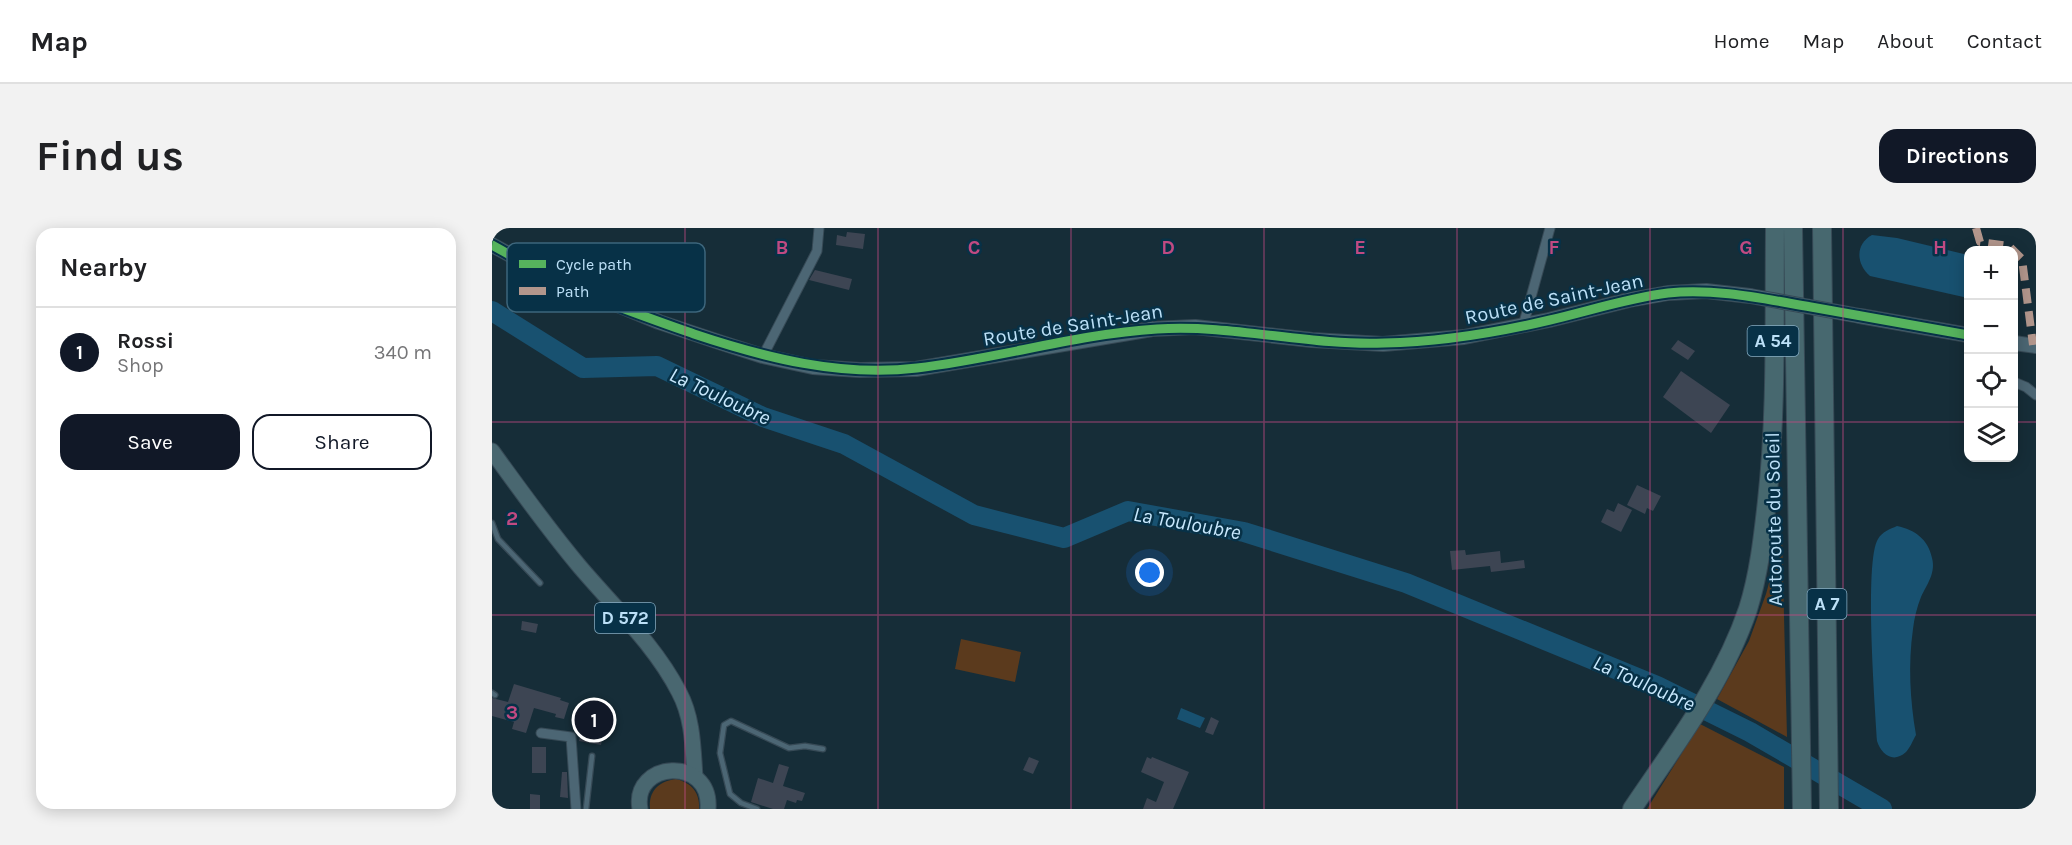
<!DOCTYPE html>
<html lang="en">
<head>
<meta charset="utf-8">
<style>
  :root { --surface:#fff; --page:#f2f2f2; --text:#202124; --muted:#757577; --line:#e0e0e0; --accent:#111827 }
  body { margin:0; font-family:Karla,sans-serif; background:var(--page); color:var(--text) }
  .controls { position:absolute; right:18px; top:18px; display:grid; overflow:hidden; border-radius:12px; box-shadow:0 3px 15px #0003 }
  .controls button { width:54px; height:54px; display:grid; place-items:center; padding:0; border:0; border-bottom:2px solid var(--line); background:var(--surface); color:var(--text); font:30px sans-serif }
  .you { position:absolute; left:658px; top:345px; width:21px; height:21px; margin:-15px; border:4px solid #fff; border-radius:50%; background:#1a73e8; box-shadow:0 0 0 9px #1a73e833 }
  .badge { display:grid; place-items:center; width:39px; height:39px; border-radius:50%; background:var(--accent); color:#fff; font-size:20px; font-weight:700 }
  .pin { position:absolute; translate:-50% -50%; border:3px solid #fff; box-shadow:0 2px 6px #0006 }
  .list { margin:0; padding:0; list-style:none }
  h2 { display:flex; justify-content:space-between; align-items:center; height:78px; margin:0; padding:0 24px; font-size:26px }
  h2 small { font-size:20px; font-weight:400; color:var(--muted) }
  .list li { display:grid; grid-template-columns:39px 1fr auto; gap:18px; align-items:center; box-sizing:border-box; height:90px; padding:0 24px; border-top:2px solid var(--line) }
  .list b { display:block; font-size:22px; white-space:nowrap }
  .list p { margin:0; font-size:20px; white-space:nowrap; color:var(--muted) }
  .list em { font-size:20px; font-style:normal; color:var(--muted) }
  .actions { display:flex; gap:12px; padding:18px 24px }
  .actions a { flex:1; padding:14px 0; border:2px solid var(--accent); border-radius:18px; text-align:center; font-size:21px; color:var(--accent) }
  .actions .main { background:var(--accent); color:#fff }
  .icon { flex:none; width:33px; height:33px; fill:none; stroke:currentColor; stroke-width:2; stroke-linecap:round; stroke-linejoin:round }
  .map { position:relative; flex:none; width:1544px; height:581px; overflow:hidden; border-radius:18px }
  header { display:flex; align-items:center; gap:36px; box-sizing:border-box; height:84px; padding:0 30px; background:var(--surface); border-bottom:2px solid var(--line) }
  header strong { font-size:28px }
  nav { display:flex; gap:33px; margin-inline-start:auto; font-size:21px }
  .intro { display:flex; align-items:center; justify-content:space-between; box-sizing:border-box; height:144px; padding:0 36px }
  h1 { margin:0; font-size:42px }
  .button { padding:15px 27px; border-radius:18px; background:var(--accent); color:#fff; font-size:21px; font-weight:700 }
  main { display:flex; gap:36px; padding:0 36px }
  aside { flex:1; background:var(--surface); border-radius:18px; box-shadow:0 3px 15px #0003 }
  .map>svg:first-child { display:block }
</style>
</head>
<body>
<header>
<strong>Map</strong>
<nav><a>Home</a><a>Map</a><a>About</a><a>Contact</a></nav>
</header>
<div class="intro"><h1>Find us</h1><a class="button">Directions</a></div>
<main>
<aside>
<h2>Nearby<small></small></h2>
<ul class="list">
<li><span class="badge">1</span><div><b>Rossi</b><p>Shop</p></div><em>340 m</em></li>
</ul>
<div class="actions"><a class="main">Save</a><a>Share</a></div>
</aside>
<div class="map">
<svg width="1544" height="581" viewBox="0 0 1544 581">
  <rect width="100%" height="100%" fill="#162d38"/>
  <!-- green -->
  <g fill="#5b3a1d">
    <polygon points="1290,307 1295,509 1225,471 1257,413 1274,366"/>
    <polygon points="469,411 529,424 523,454 463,441"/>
    <polygon points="1208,496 1292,539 1292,581 1155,581"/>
    <path d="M184,551C200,555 208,565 207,581H158C156,563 167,553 184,551Z"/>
  </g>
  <!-- water -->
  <g fill="#185170">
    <path d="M1380,7L1405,10L1476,27V70L1378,48C1364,36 1363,16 1380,7Z"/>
    <path d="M1405,298C1423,302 1436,311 1440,330C1444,345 1435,356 1429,369C1425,379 1422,391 1421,401C1416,436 1418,472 1424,507C1421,512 1418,520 1414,524C1401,536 1389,526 1385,513C1383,479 1372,333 1386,311C1390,304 1398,301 1405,298Z"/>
    <polygon points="689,480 713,490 708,500 685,491"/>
  </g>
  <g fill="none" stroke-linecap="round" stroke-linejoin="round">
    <!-- river -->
    <polyline stroke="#185170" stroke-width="20" points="0,83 91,140 165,138 271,189 352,216 482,287 572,310 636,283 752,304 914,355 1165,458 1258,504 1390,581"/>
  </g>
  <!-- building -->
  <g fill="#3d4553">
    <polygon points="355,4 373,6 371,21 344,17 345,7 354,9"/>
    <polygon points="323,42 360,51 357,62 317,52"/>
    <polygon points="1186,112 1203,123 1196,132 1179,121"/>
    <polygon points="1189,143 1238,177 1219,205 1171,169"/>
    <polygon points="1145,257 1169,268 1161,283 1155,280 1153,286 1135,277"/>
    <polygon points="1126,275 1140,282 1129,304 1109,294 1115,281 1122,284"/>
    <polygon points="973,322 974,327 1008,323 1009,335 1032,332 1033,340 999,344 998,338 960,342 958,323"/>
    <polygon points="30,393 46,396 44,405 29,402"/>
    <polygon points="22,456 69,470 68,472 77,475 72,491 63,489 64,486 42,480 34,505 20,501 22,494 0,488 0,470 16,474"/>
    <polygon points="93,479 115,483 109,517 87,513"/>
    <polygon points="719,489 727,493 721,507 713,504"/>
    <rect x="40" y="519" width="14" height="26"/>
    <polygon points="537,529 547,533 541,546 531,542"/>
    <polygon points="655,529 659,531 660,529 697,544 681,581 651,581 655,570 664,574 672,554 649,544"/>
    <polygon points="287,536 297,539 291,558 313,565 310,573 305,572 304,575 295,572 292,581 281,581 259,574 266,550 281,555"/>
    <polygon points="70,544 75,544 76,570 68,569"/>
    <polygon points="38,566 48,567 48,581 38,581"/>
  </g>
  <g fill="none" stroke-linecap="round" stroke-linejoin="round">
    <!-- lane casing -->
    <g stroke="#374a56" stroke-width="7">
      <g id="lane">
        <polyline points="0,295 6,311 48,355"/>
        <polyline points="0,465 3,467"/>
        <polyline points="94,581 100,528"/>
        <polyline points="265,581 249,575 238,566 228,525 232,497 239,493 297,520 313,518 331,521"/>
      </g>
    </g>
    <!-- street casing -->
    <g stroke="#374a56" stroke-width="11">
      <g id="street">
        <polyline points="1031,98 1058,0"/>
        <polyline points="271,128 325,23 327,0"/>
        <polyline points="1522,154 1534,159 1544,167"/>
        <polyline points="49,505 79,509 84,581"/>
      </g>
    </g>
    <!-- secondary casing -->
    <g stroke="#374a56" stroke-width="16">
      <g id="secondary">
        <polyline points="0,17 61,50 167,94 230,115 271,128 321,139 368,142 424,141 660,101 703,99 820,112 891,116 972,109 1057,92 1137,72 1176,65 1214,63 1258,68"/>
        <polyline points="1368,88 1476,107"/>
        <polyline points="1522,115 1544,118"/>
      </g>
    </g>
    <!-- primary casing -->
    <g stroke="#374a56" stroke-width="17">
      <g id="primary">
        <path d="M0,223C28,262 57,302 88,339C122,379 163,417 187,464C201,490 201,520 203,549"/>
        <path d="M148,581C139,533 220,527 216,581"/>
      </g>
    </g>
    <!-- highway casing -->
    <g stroke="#374a56" stroke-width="20">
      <g id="highway">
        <polyline points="1301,0 1310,581"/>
        <polyline points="1330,0 1337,581"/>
        <path d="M1140,581C1183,517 1231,455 1256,381C1267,346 1271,309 1275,273C1285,183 1282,91 1283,0"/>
      </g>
    </g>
    <!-- lane -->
    <use href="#lane" stroke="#4c6674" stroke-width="4.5"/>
    <!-- street -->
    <use href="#street" stroke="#4c6674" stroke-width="9"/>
    <!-- secondary -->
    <use href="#secondary" stroke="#4b6673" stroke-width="14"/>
    <!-- primary -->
    <use href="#primary" stroke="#496770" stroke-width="15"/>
    <!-- highway -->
    <use href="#highway" stroke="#47686f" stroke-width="18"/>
    <!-- secondary-bridge casing -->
    <g stroke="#374a56" stroke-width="16" stroke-linecap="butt">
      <polyline id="secondary-bridge" points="1258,68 1368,88"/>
    </g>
    <!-- secondary-bridge -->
    <use href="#secondary-bridge" stroke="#4b6673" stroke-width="14"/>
    <!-- quiet -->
    <polyline stroke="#b2968c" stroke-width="8" stroke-dasharray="15 8" stroke-linecap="butt" points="1484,0 1488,14 1517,18 1530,31 1541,117"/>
    <!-- cycleway casing -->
    <g stroke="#073147" stroke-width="13">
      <path id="cycleway" d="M0,17C20,28 40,40 60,50C105,72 154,89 202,106C274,130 348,149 425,140C505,131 584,106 665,101C741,96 816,118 892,115C948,114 1003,105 1058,92C1097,83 1136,70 1176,65C1224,60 1272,71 1319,79C1372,88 1424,98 1476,107"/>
    </g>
    <!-- cycleway -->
    <use href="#cycleway" stroke="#56b35d" stroke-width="9"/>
  </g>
  <!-- grid -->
  <path fill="none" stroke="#c04a82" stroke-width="1.5" stroke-opacity="0.55" d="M193,0V581M386,0V581M579,0V581M772,0V581M965,0V581M1158,0V581M1351,0V581M0,194H1476M1522,194H1544M0,387H1544"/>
  <g text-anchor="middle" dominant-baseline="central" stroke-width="5" stroke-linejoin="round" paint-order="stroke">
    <!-- shield labels -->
    <g fill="#073147" stroke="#86acc2" stroke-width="1.5">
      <rect x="1255.5" y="98" width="51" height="30" rx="4.5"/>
      <rect x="1315.5" y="361" width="39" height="30" rx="4.5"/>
      <rect x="103" y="375" width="60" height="30" rx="4.5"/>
    </g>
    <g font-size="18" font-weight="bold" fill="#bce0f7">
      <text x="1281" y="113">A 54</text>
      <text x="1335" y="376">A 7</text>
      <text x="133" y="390">D 572</text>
    </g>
    <!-- street labels -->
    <g font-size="20" fill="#bce0f7" stroke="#073147">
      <text transform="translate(1062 71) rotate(-12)">Route de Saint-Jean</text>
      <text transform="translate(581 97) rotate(-9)">Route de Saint-Jean</text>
      <text transform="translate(1282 291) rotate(-91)">Autoroute du Soleil</text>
    </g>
    <!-- water labels -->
    <g font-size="21" font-style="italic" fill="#c8e8fd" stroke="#073147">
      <text transform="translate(228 168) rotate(25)">La Touloubre</text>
      <text transform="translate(695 295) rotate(10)">La Touloubre</text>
      <text transform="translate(1152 455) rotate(24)">La Touloubre</text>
    </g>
  </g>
  <!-- legend -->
  <rect x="15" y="15" width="198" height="69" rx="9" fill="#073147" stroke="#3d667c" stroke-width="1.5"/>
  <rect x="27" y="32" width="27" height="8" fill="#56b35d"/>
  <rect x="27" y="59" width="27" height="8" fill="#b2968c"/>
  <g font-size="16" fill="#bce0f7">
    <text x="64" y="42">Cycle path</text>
    <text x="64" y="69">Path</text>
  </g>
  <g font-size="20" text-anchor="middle" font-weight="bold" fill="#c04a82" stroke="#073147" stroke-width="5" stroke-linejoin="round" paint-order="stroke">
    <text x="290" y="26">B</text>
    <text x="482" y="26">C</text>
    <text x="676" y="26">D</text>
    <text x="868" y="26">E</text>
    <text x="1062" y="26">F</text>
    <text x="1254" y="26">G</text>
    <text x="1448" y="26">H</text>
    <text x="20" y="297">2</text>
    <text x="20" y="491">3</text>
  </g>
</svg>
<div class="controls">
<button>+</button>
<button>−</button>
<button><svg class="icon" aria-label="locate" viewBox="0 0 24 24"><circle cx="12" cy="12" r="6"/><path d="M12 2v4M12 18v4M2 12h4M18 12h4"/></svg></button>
<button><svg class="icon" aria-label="layers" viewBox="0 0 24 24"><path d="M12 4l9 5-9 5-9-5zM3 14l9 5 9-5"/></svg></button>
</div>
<div class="you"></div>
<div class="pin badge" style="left:102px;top:492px">1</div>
</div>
</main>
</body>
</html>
